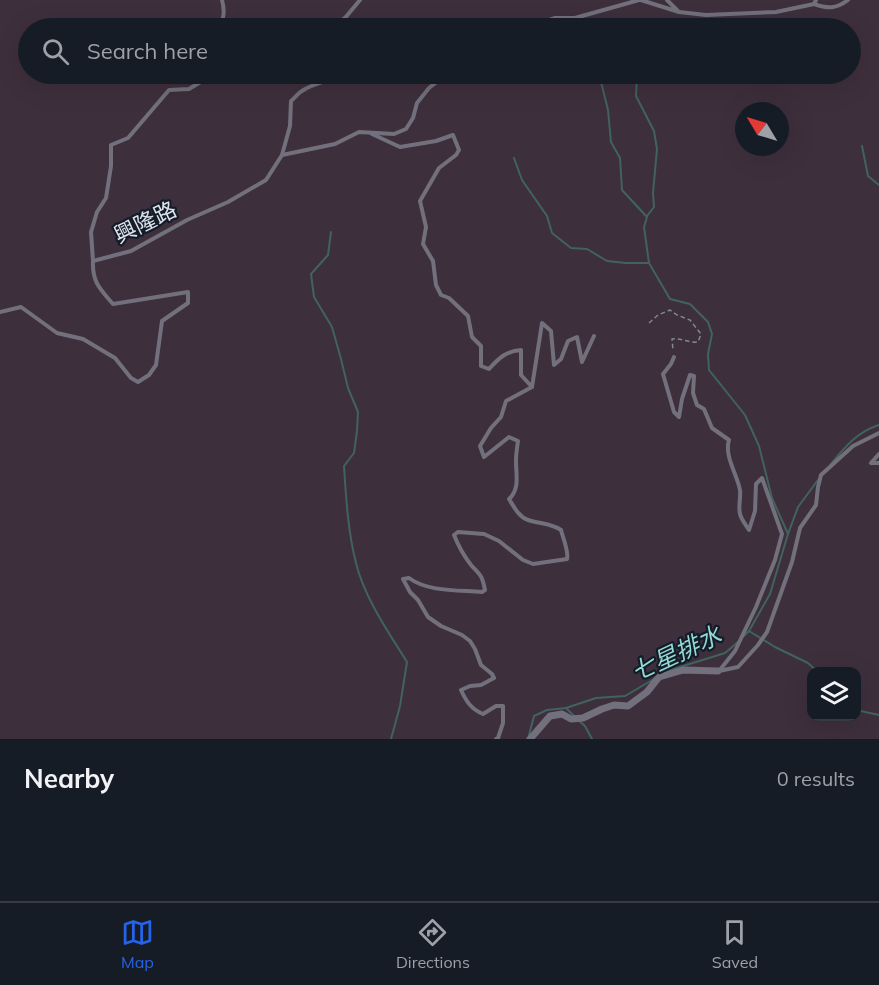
<!DOCTYPE html>
<html lang="en">
<head>
<meta charset="utf-8">
<style>
  :root { --surface:#161c26; --page:#1f252e; --text:#f1f3f6; --muted:#9ea1a7; --line:#353a43; --accent:#2563eb }
  body { margin:0; font-family:Mulish,"Noto Sans TC",sans-serif; background:var(--page); color:var(--text) }
  .controls { position:absolute; right:18px; bottom:18px; display:grid; overflow:hidden; border-radius:12px; box-shadow:0 6px 24px #0002 }
  .controls button { width:54px; height:54px; display:grid; place-items:center; padding:0; border:0; border-bottom:2px solid var(--line); background:var(--surface); color:var(--text); font:30px sans-serif }
  .compass { position:absolute; left:735px; top:102px; width:54px; height:54px; border-radius:50%; background:var(--surface); box-shadow:0 6px 24px #0002; rotate:308deg }
  .list { margin:0; padding:0; list-style:none }
  h2 { display:flex; justify-content:space-between; align-items:center; height:78px; margin:0; padding:0 24px; font-size:26px }
  h2 small { font-size:20px; font-weight:400; color:var(--muted) }
  .icon { flex:none; width:33px; height:33px; fill:none; stroke:currentColor; stroke-width:2; stroke-linecap:round; stroke-linejoin:round }
  .map { position:relative; flex:none; width:879px; height:739px; overflow:hidden }
  .search { position:absolute; background:var(--surface); box-shadow:0 6px 24px #0002; left:18px; right:18px; top:18px; height:66px; display:flex; align-items:center; gap:15px; box-sizing:border-box; padding:0 21px; border-radius:33px; color:var(--muted); font-size:22px }
  .sheet { height:162px; background:var(--surface) }
  nav { display:flex; justify-content:space-around; align-items:center; box-sizing:border-box; height:84px; border-top:2px solid var(--line); background:var(--surface); font-size:16px; color:var(--muted) }
  nav a { display:grid; justify-items:center; gap:3px }
  nav .on { color:var(--accent) }
  .map>svg:first-child { display:block }
</style>
</head>
<body>
<div class="map">
<svg width="879" height="739" viewBox="0 0 879 739">
  <rect width="100%" height="100%" fill="#1d2633"/>
  <!-- green -->
  <path fill="#3e2f3d" fill-rule="evenodd" d="M0,0H879V739H0ZM28,28H850V74H28ZM744,111H780V147H744ZM812,672H856V716H812Z"/>
  <g fill="none" stroke-linecap="round" stroke-linejoin="round">
    <!-- stream -->
    <g stroke="#406361" stroke-width="2">
      <polyline points="599,74 608,110 611,142 620,158 622,190 647,217 644,227 649,263 670,299 690,304 708,322 712,334 708,354 709,370 745,415 759,446 772,498 788,534"/>
      <polyline points="637,74 636,96 654,131 657,149 653,193 654,207 647,216"/>
      <polyline points="862,146 868,176 879,185"/>
      <polyline points="514,158 522,180 547,216 552,233 571,248 587,249 607,261 626,263 648,263"/>
      <path d="M331,232L328,255L311,274L314,297L332,327L341,359L348,388L358,412L357,431L354,453L344,466C346,498 348,532 356,563C364,597 389,633 407,662L400,706L391,739"/>
      <path d="M831,464C845,447 857,432 879,425"/>
      <polyline points="749,631 775,647 808,663 818,672"/>
      <polyline points="744,636 749,631 770,594 788,534 798,507 818,480"/>
      <polyline points="667,671 725,653 738,642"/>
      <polyline points="566,708 574,716"/>
      <polyline points="856,710 879,715"/>
      <polyline points="578,720 585,726 592,739"/>
      <polyline points="529,735 534,716 547,710 566,708 596,698 625,696 654,679"/>
    </g>
    <!-- path -->
    <path stroke="#808893" stroke-width="1.5" stroke-dasharray="4.5 3" stroke-linecap="butt" d="M649,323L658,315L670,310L677,315L690,320L701,334L698,342C688,343 682,338 672,339L673,350"/>
    <!-- lane -->
    <g stroke="#72707c" stroke-width="4">
      <polyline points="641,0 679,12 667,0"/>
      <path d="M814,4C828,9 836,9 848,0"/>
      <polyline points="679,12 706,15 776,12 814,4 816,0"/>
      <path d="M219,28C224,18 225,11 222,0"/>
      <polyline points="331,28 345,18 360,0"/>
      <polyline points="539,28 541,23 555,18 575,18 639,0"/>
      <path d="M372,134L400,147L436,141L453,135L459,150L456,155L439,168L420,201L426,227L423,244L433,261L436,285L441,295L449,298L468,316L472,337L481,346V366L489,369C499,358 506,351 521,350V375L532,387L542,323L551,331L554,365L561,359L568,341L577,337L582,362L594,336"/>
      <path d="M282,155L290,126L291,101C295,98 298,93 302,91C315,82 332,81 345,74"/>
      <polyline points="93,261 91,232 97,212 106,198 111,166 111,145 128,138 169,90 189,89 214,74"/>
      <path d="M0,312L21,307L57,333L83,339L115,358L131,378L138,382L149,375L156,365L162,321L188,303V292L113,304C100,289 92,282 93,261L131,251L187,220L228,202L266,180L282,155L335,144L359,132L394,134L406,129L413,118L417,103L429,88L447,74"/>
      <path d="M674,357L671,364L663,374L674,412L679,417L682,399L690,375L694,376L693,393L697,405L704,409L712,428L729,440C724,456 737,474 740,490C741,498 738,506 740,514C741,519 746,525 749,530L755,511L756,484L762,478L782,534L775,560L756,607L735,651L719,671"/>
      <polyline points="879,454 871,463 879,463"/>
      <polyline points="719,671 738,667 758,645 767,632 792,562 800,528 816,505 818,487 821,475 853,446 879,433"/>
      <path d="M496,739L498,738L503,723V706H496L483,714C471,709 466,701 461,690L470,686L481,685L494,678L492,674L481,665L475,649L470,641L462,635L441,626L428,617L418,600L410,592L403,579L409,578C428,592 458,590 482,592L485,590C482,575 481,576 471,565C464,556 458,545 454,535L458,532L484,534L499,541L523,560L533,564L567,559C569,552 563,538 561,530C551,523 540,524 528,520C519,517 514,507 509,499C520,489 516,475 516,461C516,454 517,448 518,441L509,437L484,457L480,446L491,428L501,417L506,401L532,387"/>
    </g>
    <!-- street -->
    <polyline stroke="#72707c" stroke-width="7" points="530,739 550,716 562,714 571,719 583,718 602,709 614,705 628,706 647,692 659,677 683,670 718,671"/>
  </g>
  <g text-anchor="middle" dominant-baseline="central" stroke-width="4.5" stroke-linejoin="round" paint-order="stroke">
    <!-- street labels -->
    <g font-size="22" fill="#dee4ed" stroke="#141c29">
      <text transform="translate(145 222) rotate(-26)">興隆路</text>
    </g>
    <!-- water labels -->
    <g font-size="24" font-style="italic" fill="#93d9d4" stroke="#141c29">
      <text transform="translate(676 653) rotate(-25)">七星排水</text>
    </g>
  </g>
</svg>
<div class="controls">
<button><svg class="icon" aria-label="layers" viewBox="0 0 24 24"><path d="M12 4l9 5-9 5-9-5zM3 14l9 5 9-5"/></svg></button>
</div>
<svg class="compass" viewBox="-18 -18 36 36"><path d="M0-13l5 13h-10z" fill="#e53935"/><path d="M0 13l5-13h-10z" fill="#9ea1a7"/></svg>
<div class="search"><svg class="icon" aria-label="search" viewBox="0 0 24 24"><circle cx="10" cy="10" r="6"/><path d="M15 15l6 6"/></svg>Search here</div>
</div>
<section class="sheet">
<h2>Nearby<small>0 results</small></h2>
<ul class="list">
</ul>
</section>
<nav>
<a class="on"><svg class="icon" aria-label="map" viewBox="0 0 24 24"><path d="M3 6l6-2 6 2 6-2v14l-6 2-6-2-6 2zM9 4v14M15 6v14"/></svg>Map</a>
<a><svg class="icon" aria-label="directions" viewBox="0 0 24 24"><path d="M12 3l9 9-9 9-9-9zM9 14v-3h6M13 9l2 2-2 2"/></svg>Directions</a>
<a><svg class="icon" aria-label="saved" viewBox="0 0 24 24"><path d="M7 4h10v16l-5-4-5 4z"/></svg>Saved</a>
</nav>
</body>
</html>
